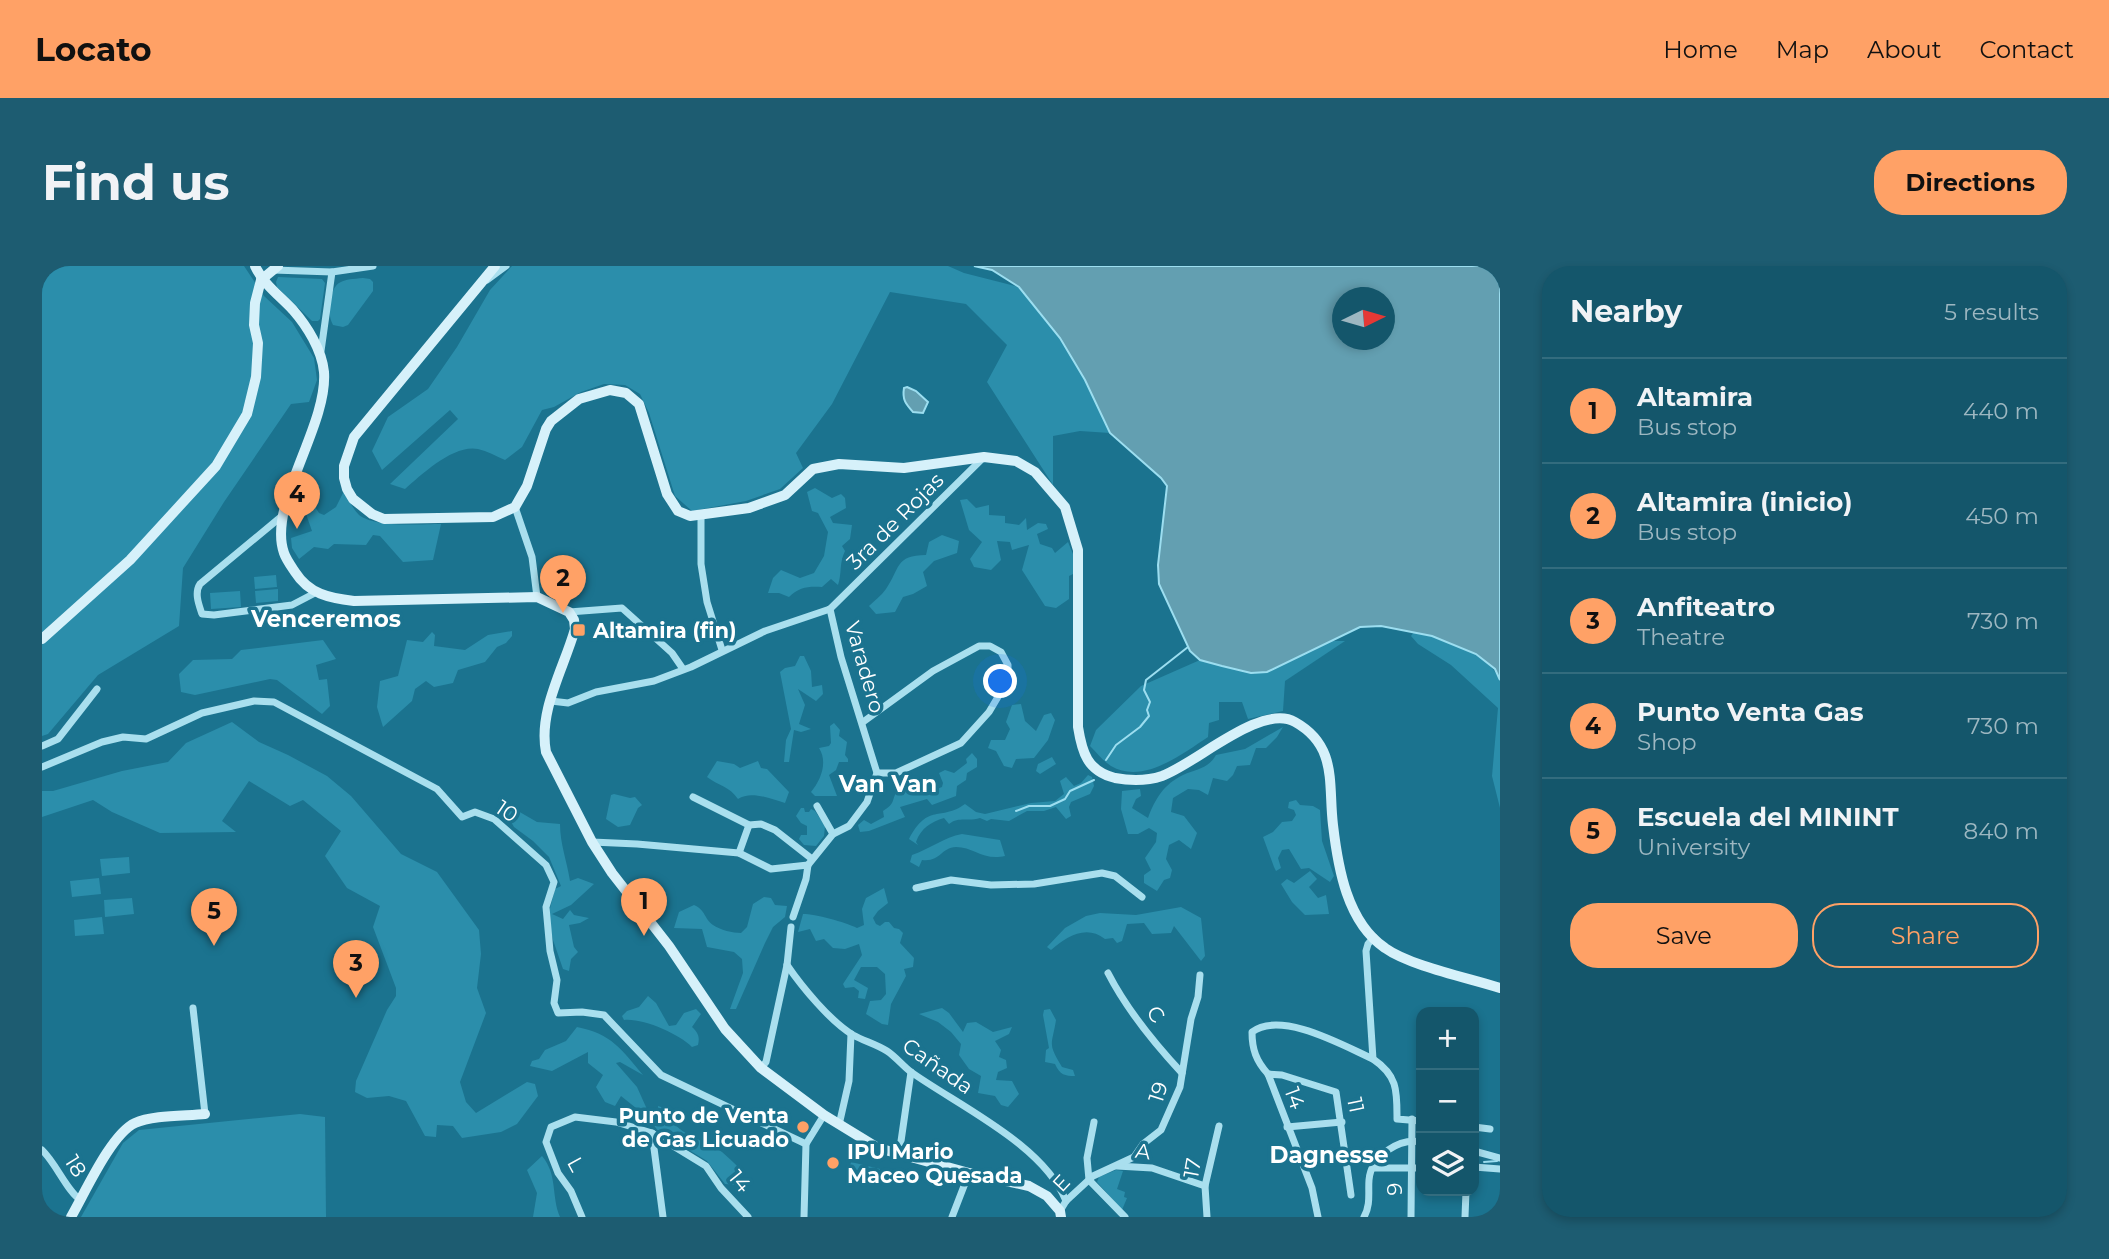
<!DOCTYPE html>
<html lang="en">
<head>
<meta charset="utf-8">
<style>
  :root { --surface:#14566b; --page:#1d5c71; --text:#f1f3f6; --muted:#9db7c1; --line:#336c7e; --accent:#ffa166 }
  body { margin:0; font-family:Montserrat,sans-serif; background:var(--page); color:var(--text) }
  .controls { position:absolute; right:21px; bottom:21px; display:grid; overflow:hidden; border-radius:14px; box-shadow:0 4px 10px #0003 }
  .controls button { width:63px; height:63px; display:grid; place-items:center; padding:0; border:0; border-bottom:2px solid var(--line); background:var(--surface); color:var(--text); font:35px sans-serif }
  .compass { position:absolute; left:1290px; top:21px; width:63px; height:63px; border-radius:50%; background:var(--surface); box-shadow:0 4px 10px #0003; rotate:85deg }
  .you { position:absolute; left:959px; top:416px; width:24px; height:24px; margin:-18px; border:5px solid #fff; border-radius:50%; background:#1a73e8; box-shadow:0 0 0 10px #1a73e833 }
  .badge { display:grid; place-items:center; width:46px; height:46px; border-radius:50%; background:var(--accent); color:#111; font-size:23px; font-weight:700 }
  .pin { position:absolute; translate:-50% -58px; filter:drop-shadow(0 2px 4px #0008) }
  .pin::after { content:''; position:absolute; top:37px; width:24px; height:21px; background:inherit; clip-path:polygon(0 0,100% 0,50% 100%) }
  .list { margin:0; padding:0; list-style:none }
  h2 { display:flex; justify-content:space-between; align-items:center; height:91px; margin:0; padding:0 28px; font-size:30px }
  h2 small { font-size:23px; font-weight:400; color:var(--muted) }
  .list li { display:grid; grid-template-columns:46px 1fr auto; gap:21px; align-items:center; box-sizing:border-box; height:105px; padding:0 28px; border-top:2px solid var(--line) }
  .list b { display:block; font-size:26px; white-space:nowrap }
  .list p { margin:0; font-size:23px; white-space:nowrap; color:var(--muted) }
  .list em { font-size:23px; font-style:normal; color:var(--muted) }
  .actions { display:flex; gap:14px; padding:21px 28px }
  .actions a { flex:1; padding:16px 0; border:2px solid var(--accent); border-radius:28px; text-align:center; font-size:24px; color:var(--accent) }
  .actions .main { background:var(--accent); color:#111 }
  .icon { flex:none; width:38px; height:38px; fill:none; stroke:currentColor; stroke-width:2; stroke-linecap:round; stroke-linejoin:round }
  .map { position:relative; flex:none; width:1458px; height:951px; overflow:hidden; border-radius:28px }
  header { display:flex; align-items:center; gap:42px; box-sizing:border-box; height:98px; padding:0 35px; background:var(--accent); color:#111 }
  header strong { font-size:33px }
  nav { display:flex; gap:38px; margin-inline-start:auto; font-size:24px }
  .intro { display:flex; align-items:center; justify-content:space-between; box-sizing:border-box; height:168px; padding:0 42px }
  h1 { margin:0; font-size:49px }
  .button { padding:18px 32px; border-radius:28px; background:var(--accent); color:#111; font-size:24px; font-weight:700 }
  main { display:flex; gap:42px; padding:0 42px }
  aside { flex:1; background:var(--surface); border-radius:28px; box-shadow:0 4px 10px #0003 }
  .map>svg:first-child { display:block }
</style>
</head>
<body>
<header>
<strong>Locato</strong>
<nav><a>Home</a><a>Map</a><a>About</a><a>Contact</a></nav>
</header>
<div class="intro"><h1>Find us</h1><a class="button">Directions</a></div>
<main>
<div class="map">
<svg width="1458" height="951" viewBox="0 0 1458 951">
  <rect width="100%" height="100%" fill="#1b738f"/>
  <!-- green -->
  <g fill="#2b8eab">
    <polygon points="0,0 202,0 222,30 250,56 272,92 275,114 267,136 249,138 182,236 141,302 137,360 56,409 6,468 0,470"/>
    <path d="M470,0H906L922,7L977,21L1018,72L1043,114L1068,167L1038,165L1011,170V219L945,116L965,79L924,38L848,26L790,138L754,187L761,202L738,223L704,235L650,245L633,230L607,147L598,128L583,119L562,118L539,126L512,141L500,144L480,181L463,194C454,190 445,185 436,183C412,178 380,208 363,223L348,218L416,153L408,144L340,204L330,185L346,151L386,123L415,81L448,24Z"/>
    <polygon points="236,11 280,13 283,17 278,53 276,55 270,55 235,21 234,16"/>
    <path d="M321,12L328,13L331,16V25L306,59L301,61L291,59C287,51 287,44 288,36C292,13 301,14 321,12Z"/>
    <path d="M261,222L277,247L282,249L294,241L302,225C306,233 311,243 317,249C334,262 378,258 399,258L391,294L361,296L338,270L331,269L324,279L292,278L286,283L272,281L257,293L250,282L249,272L270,265L264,248L254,247Z"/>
    <path d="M773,222L790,232L799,228L803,232L804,242L788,251L791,257L810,259L808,273L800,280L803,285C797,297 800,307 796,319L789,313L780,321C767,320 757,321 747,331L737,327H726L731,312L739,304L758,312L772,307L782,290L786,266L776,247L770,245L765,226Z"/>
    <polygon points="925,233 934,242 947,239 947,249 963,250 963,257 977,259 984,252 985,264 996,257 1004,258 1006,263 995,268 998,278 1010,282 1013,287 1026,276 1031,288 1031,308 1027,310 1027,333 1014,342 1003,340 980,304 987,279 970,284 968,276 955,275 959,294 949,304 932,301 928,293 940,276 927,264 918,234"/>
    <path d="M900,269L917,275L915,287L892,295L881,306L885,320L871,328L861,331L853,346L834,348L827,340C832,335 839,330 844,323C858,303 853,289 884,289L887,276Z"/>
    <polygon points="234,309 235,321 213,323 212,311"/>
    <polygon points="236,323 236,335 214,337 213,325"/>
    <polygon points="198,325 199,341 169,343 168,327"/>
    <polygon points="470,365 470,370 464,377 455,381 443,396 416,404 411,417 392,421 384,415 373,423 370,435 341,461 335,441 338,415 356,410 365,374 381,376 390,366 393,369 392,380 423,384 446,369"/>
    <path d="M1372,366C1402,373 1443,384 1458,414V542L1450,510L1456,442L1409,399L1376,378L1369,370Z"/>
    <polygon points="281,374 294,393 274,399 277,414 285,413 288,440 280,448 235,414 228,413 153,429 139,426 137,408 151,394 190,393 199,384"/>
    <path d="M1286,375H1303L1243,415L1241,445L1206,453L1200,436H1177V454L1167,457L1166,471C1140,488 1101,519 1069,500C1061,495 1054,486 1048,480L1054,464L1099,420L1158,394L1209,407L1225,406Z"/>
    <polygon points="758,390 762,390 769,405 770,421 780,419 781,428 774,435 756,423 763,439 757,458 769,463 759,466 752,464 747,496 742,496 744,474 749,463 738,406 743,402 753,400"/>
    <polygon points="979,438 983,455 994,465 1002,449 1009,447 1013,454 1006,474 992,492 974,493 970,502 962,500 954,485 946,482 949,474 963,474 968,463 964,456 970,439"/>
    <polygon points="190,456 217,476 246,489 285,510 309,530 359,588 395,606 437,664 439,688 435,722 444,747 418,816 424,836 434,847 485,816 493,818 496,830 475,858 459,866 420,872 411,860 395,859 394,871 383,870 364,835 347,830 325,832 313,826 314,815 345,744 354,730 354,722 331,661 338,640 305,622 283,590 299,565 261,534 248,540 207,515 180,555 194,566 118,567 70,546 51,534 0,551 0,525 11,525 80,505 126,496 144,477"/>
    <path d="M792,457L798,464L797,470L805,476L803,489L806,493V496H797L794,504L787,509L795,530H773L769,526C779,514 786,496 777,482L787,480L789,477L788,460Z"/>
    <path d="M1241,461L1235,471L1224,482H1214L1208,499L1195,500L1191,509L1185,515L1171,512L1166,529L1157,524L1146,523L1131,532L1129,546L1142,550L1155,567L1149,583L1137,574L1127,579L1124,593L1130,604L1128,612L1122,614L1115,625L1102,617V609L1109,604L1103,592L1114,576L1115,567L1107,562L1096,568H1086L1079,543L1080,525L1098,523L1099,530L1094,533L1090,542L1106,552C1113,533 1122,518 1141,509C1154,503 1166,503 1174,489L1203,483Z"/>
    <path d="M930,487L935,493V501L925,507L924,514L915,520L914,530L890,539L885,533L858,541L863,551L827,565L818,566L816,559L822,554L829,558L842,551L841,545C854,537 849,535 855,525C858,520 867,516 871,514L879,529L900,521L901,517L897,507L903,504L912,507L925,497L924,493Z"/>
    <polygon points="1010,491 1014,498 998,508 994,505 996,498"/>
    <path d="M675,495L692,498L698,502L716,495L719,502L725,503L747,526L743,537C729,533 709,524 696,533C687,520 677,520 665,511Z"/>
    <path d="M1046,509L1050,511L1052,520L1048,528L1029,536L1027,541L1029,550L1024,553L1014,541L1002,545H985L967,555L949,553L945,555L938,552C927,556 917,550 907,558L902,552C889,556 879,562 874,576L876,579L867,573C887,536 898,556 923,538L934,546L943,548L989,537L1013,535L1022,528L1018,515L1024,511L1032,520L1039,517Z"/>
    <polygon points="572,528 588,532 593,531 600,539 596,542 588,559 576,561 564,553 569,529"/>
    <polygon points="1254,534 1258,539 1271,540 1278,544 1280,575 1292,610 1288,616 1267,602 1259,603 1247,583 1240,584 1236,592 1239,602 1234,605 1232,601 1221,571 1231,566 1240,556 1250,555 1254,549 1252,544 1246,542 1247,536"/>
    <path d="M469,541L495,556L518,558C518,578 525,595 528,615L536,612L552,618L529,639L510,648L521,653L528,644L532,649L547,652L538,657L527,659L532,681L536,686L529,693L527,705L521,703L511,674L506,650L513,623L519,620L507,591L491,575L472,561L464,547Z"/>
    <polygon points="759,542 762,542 763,546 767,546 769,543 773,545 783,560 782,570 774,580 762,579 757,573 759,569 765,569 765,560 759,557 754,550"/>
    <path d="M920,568L958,574L963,590C941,595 932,581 914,581C898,582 899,596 880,594L877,601L868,596L870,589C888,583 902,571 920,568Z"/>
    <polygon points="87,591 88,607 60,610 58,593"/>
    <polygon points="1268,605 1275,613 1267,621 1276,632 1284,629 1287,648 1263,649 1250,636 1239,618 1245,613 1252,617"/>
    <polygon points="57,612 59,628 30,631 28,615"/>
    <path d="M842,622L846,637L836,645L831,652L834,658L838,660L843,656H847L852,662L857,663L861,667L858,677L872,692L871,701L862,703L864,710L849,738L846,759L840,758L824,748L828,735L839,734L844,728L843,708L835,701H819L812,714L826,722L823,733L816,732L817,725L812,721L803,722L801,718L820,689L817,678L803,683L791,682L782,673L774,675L768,663L756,666L761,648C773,648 803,656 815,662L822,659L820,643L824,632Z"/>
    <path d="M722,631L729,632L733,639L745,640L743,651L731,661L723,677L694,743H688L701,707L700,693L692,686L665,681L660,663L632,662L637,646L652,639C664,644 662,653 671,659C678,664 691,667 699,667L705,661L711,638Z"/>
    <polygon points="90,632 92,648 63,651 62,634"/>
    <path d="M1139,641L1159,652L1163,690L1159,695L1132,660L1129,667L1110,668L1102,657L1085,658L1080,675L1075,677L1071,672L1063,673C1044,658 1024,671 1009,684L1005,681L1023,662L1044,650L1058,647L1094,649Z"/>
    <polygon points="60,651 62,668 33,670 32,654"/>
    <path d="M606,730L614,737L627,760L634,759L642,747L654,743L659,748L650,761C656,767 658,770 656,779L650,781C637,768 601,752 582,754L580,750L585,745L597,741Z"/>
    <polygon points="900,742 907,747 921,766 925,757 934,756 951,766 970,761 967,768 953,775 959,784 957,791 964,794 965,802 956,806 954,814 970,815 977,828 966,841 959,839 953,830 936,827 939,810 927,803 917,789 919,778 909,766 896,756 877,748"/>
    <path d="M1008,743L1014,754C1010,780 1005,776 1020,801L1031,804L1033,810C1023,810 1018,809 1013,798L1003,796L1004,784L1007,782L1001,749L1002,744Z"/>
    <path d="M535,761C570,768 579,783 601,809L578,796L574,797L595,821L608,850L616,851V840L622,842C637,873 657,870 680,886C686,891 692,897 697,902L695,919L683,918L665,895L637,878L632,868L618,867L604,850L579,830L573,840L563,836L554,821L561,809L546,797V786L510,805L488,800L490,795L497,793L503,784L524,775Z"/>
    <polygon points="258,848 283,851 284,951 39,951 81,877 97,864"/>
    <path d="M500,890C516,909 509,930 518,951H491L495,927L485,904Z"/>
    <polygon points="809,896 838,903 834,920 805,912"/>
    <polygon points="1074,904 1081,905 1075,923 1083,926 1082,931 1085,932 1080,944 1055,916 1057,911"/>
  </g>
  <!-- water -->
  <g fill="#639fb1" stroke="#9cdef0" stroke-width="2" fill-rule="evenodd">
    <path d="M932,0H1458V414L1453,403L1434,388L1390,370L1339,360L1318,361L1225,406L1209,407L1180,400L1158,394L1148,385L1117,318L1116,299L1125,220L1119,212L1068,167L1043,114L1018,72L977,21L950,4ZM1300,32H1342V74H1300Z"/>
    <path d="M865,121L874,125L886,136L881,147L871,146C864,138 860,134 862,122Z"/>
  </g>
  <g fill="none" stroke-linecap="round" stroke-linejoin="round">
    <!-- stream -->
    <g stroke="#9cdef0" stroke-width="2">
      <polyline points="1064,494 1074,479 1098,461 1107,450 1105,444 1108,436 1102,424 1104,414 1146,381"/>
      <polyline points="974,545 987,540 1008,540 1023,533 1028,525 1052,514"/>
      <polyline points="1442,896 1455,895"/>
    </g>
    <!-- street -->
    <g stroke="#a9dfee" stroke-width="7">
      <polyline points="231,4 290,6 331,0"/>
      <polyline points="445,14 464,0"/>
      <polyline points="279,85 290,6"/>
      <polyline points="473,241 490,291 495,331"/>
      <polyline points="659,249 659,298 665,336 680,384"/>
      <path d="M240,250L158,318C152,327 157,339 160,348L172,349L250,339L273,327"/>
      <polyline points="527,346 580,342 630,387 641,403"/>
      <polyline points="509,435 526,437 554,426 612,415 649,401 723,365 788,343 941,192"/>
      <polyline points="821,456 891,405 937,380 948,380 959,386 966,399 966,414 947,446 919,477 854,507 835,507"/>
      <polyline points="0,480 16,473 55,423"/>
      <polyline points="0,501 60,476 81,471 104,473 160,447 212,435 232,436 395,523 420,551 433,546 452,553 504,599 512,616 504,641 508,685 515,714 512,737 516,747 540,746 562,749 619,809 764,878"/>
      <polyline points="651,531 707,559 719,558 733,564 770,593"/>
      <polyline points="775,540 791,568"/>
      <polyline points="550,576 595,578 697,587 729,603 766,599"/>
      <polyline points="697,587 707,559"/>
      <polyline points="874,622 909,614 949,619 992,618 1060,607 1073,610 1100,631"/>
      <polyline points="751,651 764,613 766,599 791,568 807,560 825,536 835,507 799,391 788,343"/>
      <path d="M1332,671L1326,678L1324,685L1331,793C1356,810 1355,825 1355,853L1379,855"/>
      <path d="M745,699C760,721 788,755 811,769C822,775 834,778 845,785C854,791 861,800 869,806C917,840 1002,879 1024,935"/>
      <path d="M1066,707C1085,744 1112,777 1140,807"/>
      <polyline points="151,742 163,848"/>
      <polyline points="719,802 724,796 745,699 749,661"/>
      <polyline points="1226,808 1240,809 1294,826 1309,929"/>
      <polyline points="1052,856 1045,892 1047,914 1083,951"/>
      <polyline points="797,859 807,815 809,768"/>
      <polyline points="1245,861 1300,856"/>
      <polyline points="1432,861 1448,863"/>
      <polyline points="610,867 621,951"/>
      <path d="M0,884C14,897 26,927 39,934"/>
      <polyline points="1432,885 1458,892"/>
      <polyline points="857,889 869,806"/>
      <polyline points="1075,900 1110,902 1163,920"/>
      <polyline points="1432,901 1458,903"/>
      <polyline points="1332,902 1379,902"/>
      <polyline points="1018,945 1024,935 1051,910 1092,891 1101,878 1119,864 1138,821 1149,753 1156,731 1158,709"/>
      <polyline points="540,951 529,925 516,907 504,876 509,861 533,851 574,856 610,867 664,900 679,922 706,951"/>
      <polyline points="762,951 764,878 782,849"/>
      <polyline points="910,951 927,907"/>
      <polyline points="1165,951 1163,920 1177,860"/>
      <path d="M1276,951L1270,922L1226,808C1214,795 1210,783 1210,766C1239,744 1302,780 1331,793"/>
      <path d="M1322,951C1329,938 1326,927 1327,914C1329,889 1358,872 1379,876"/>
      <polyline points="1369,951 1370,853"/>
      <polyline points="1423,951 1424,925"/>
    </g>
    <!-- secondary -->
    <g stroke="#d6f1fa" stroke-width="10">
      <path d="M213,0C222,19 237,29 251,44C265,60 280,84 282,106C286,160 225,239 242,287C244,293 249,300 253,306C267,328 287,332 312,335L495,331L527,346L532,354L533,363C522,402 496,445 504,486L550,576L570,607L627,680L683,763L719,802L782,849L836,882L927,907L987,920L1005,930L1018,945L1019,951"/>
      <path d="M453,0L312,171L302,200V212L305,223L311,233L330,248L342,253L451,251L473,241L485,220L504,163L509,155L537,133L568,124L584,127L597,138L625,228L636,245L648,250L707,242L743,229L771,203L797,198L862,202L942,191L974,195L993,206L1023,241L1036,284V461C1040,486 1045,505 1073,512C1089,515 1105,515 1120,510C1155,497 1219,437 1253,456C1296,480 1286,518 1291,559C1296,602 1305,656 1343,682C1368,700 1427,712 1458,722"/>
      <polyline points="219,14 236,0"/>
      <polyline points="0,373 88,294 174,200 205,148 214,111 216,77 212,59 213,37 219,14"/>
      <path d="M29,951C43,927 69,868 93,857C110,849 144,850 163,848"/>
    </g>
  </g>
  <!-- markers -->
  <g fill="#ffa166" stroke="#1b738f" stroke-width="2.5">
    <rect x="530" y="357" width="14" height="14" rx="3.5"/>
    <circle cx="761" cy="861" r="7"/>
    <circle cx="791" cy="897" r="7"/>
  </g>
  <g text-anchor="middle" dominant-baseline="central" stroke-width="7" stroke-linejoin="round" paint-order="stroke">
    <!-- street labels -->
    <g font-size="21" fill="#fff" stroke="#1b738f">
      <text transform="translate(853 255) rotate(-45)">3ra de Rojas</text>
      <text transform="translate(823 401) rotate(74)">Varadero</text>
      <text transform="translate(465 545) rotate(34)">10</text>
      <text transform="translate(1114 748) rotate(52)">C</text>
      <text transform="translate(896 800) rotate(35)">Cañada</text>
      <text transform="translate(1116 826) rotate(-72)">19</text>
      <text transform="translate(1253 832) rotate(70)">14</text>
      <text transform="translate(1314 839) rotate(78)">11</text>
      <text transform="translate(1101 885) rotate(8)">A</text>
      <text transform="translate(534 898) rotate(61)">L</text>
      <text transform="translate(34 900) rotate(58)">18</text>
      <text transform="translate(1150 902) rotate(-80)">17</text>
      <text transform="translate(698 915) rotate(51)">14</text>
      <text transform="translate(1019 917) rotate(-47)">E</text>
      <text transform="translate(1352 923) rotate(-90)">9</text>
    </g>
    <!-- poi labels -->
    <g font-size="21" font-weight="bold" fill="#fff" stroke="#1b738f" text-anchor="start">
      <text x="551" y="364">Altamira (fin)</text>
      <text x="747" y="849" text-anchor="end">Punto de Venta<tspan x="747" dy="24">de Gas Licuado</tspan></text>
      <text x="805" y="885">IPU Mario<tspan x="805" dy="24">Maceo Quesada</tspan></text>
    </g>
    <!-- neighbourhood labels -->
    <g font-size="23" font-weight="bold" fill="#fff" stroke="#1b738f">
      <text x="284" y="353">Venceremos</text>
      <text x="846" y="518">Van Van</text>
      <text x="1287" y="889">Dagnesse</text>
    </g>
  </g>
</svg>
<div class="controls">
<button>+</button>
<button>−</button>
<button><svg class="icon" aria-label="layers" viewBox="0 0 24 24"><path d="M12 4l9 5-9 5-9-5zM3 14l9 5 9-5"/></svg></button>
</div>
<svg class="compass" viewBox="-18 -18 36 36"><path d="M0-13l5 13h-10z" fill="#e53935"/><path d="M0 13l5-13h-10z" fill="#9db7c1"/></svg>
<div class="you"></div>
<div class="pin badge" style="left:602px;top:670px">1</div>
<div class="pin badge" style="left:521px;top:347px">2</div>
<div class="pin badge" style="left:314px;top:732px">3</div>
<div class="pin badge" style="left:255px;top:263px">4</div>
<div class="pin badge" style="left:172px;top:680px">5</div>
</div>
<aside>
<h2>Nearby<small>5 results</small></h2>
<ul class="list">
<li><span class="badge">1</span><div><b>Altamira</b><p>Bus stop</p></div><em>440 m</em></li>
<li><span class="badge">2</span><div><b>Altamira (inicio)</b><p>Bus stop</p></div><em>450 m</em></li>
<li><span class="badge">3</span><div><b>Anfiteatro</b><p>Theatre</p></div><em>730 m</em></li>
<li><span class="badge">4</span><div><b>Punto Venta Gas</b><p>Shop</p></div><em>730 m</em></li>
<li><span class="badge">5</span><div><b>Escuela del MININT</b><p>University</p></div><em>840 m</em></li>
</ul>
<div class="actions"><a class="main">Save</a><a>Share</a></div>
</aside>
</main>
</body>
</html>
